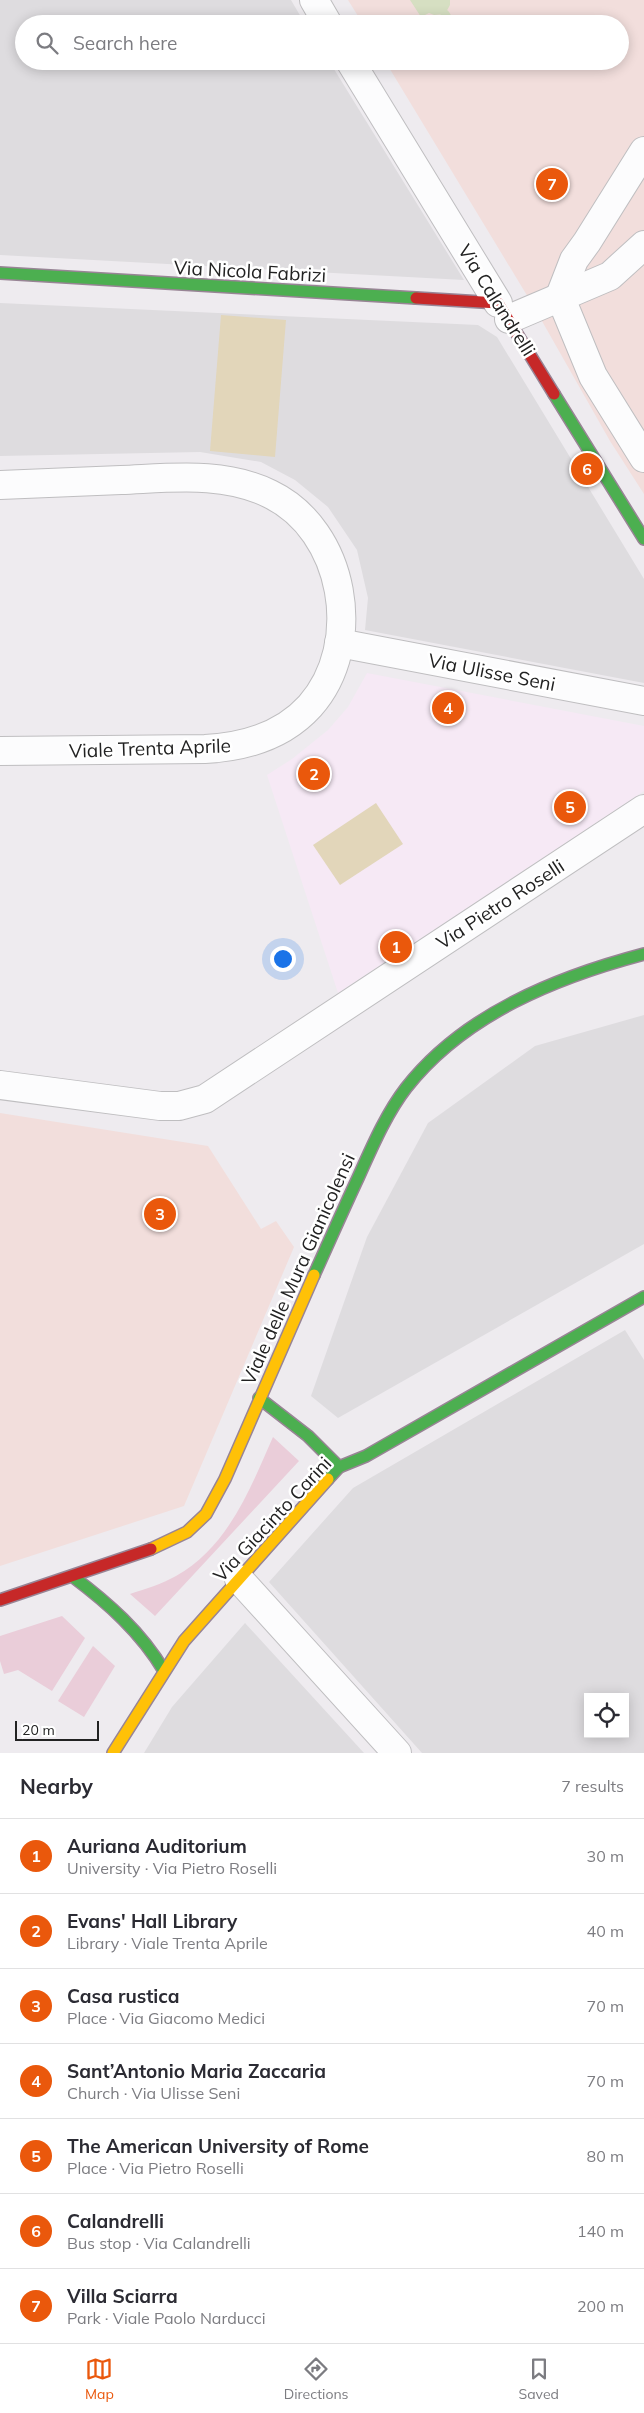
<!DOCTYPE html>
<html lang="en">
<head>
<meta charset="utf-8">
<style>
  :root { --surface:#fff; --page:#f7f7f7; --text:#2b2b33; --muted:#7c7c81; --line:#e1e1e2; --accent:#ea580c }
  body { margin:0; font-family:Mulish,sans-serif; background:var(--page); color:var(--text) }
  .controls { position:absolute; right:15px; bottom:15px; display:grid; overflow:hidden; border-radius:0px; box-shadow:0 2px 12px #0003 }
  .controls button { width:45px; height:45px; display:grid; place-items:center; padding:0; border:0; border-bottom:1px solid var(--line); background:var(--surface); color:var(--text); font:25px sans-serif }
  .scale { position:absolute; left:15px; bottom:12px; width:84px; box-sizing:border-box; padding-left:5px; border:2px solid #222; border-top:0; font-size:14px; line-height:18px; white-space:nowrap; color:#222; -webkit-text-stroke:4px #fff; paint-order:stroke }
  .you { position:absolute; left:282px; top:958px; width:18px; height:18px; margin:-12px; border:4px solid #fff; border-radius:50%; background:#1a73e8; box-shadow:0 0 0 8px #1a73e833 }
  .badge { display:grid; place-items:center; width:32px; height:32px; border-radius:50%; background:var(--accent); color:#fff; font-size:16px; font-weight:700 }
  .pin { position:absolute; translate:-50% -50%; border:2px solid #fff; box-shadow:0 1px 5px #0006 }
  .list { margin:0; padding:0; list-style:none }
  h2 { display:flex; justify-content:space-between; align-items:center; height:65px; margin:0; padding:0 20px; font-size:21px }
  h2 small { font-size:16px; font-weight:400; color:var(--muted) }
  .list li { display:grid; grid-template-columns:32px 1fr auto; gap:15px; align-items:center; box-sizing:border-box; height:75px; padding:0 20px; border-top:1px solid var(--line) }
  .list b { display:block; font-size:19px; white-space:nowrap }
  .list p { margin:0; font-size:16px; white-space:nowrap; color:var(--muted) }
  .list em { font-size:16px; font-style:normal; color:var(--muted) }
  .icon { flex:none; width:28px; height:28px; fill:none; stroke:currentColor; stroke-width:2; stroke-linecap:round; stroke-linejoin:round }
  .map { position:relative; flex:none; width:644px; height:1753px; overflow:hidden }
  .search { position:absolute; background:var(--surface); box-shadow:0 2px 12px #0003; left:15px; right:15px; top:15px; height:55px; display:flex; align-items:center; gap:12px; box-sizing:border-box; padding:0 18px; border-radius:28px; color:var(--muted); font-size:19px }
  .sheet { height:590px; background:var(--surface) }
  nav { display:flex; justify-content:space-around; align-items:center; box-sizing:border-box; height:70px; border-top:1px solid var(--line); background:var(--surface); font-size:14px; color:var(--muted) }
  nav a { display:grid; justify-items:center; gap:2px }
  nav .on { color:var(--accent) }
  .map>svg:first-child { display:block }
</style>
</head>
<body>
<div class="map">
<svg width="644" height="1753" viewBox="0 0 644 1753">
  <rect width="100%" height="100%" fill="#eeebef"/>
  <!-- residential -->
  <g fill="#dedcdf" fill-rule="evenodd">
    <polygon points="0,0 291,0 305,24 24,24 24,61 329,61 464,280 0,255"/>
    <polygon points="0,303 478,325 497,337 644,579 644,683 365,630 368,598 357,550 328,507 295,480 261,462 200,452 0,456"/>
    <polygon points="644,1015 644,1244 338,1418 311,1396 367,1237 428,1123 535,1046"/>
    <path d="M625,1330L644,1360V1753H422L269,1582L353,1488ZM588,1697H625V1734H588Z"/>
    <polygon points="245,1623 364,1753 144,1753 172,1707"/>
  </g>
  <!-- education -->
  <polygon fill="#f6e9f5" points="367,673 644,726 644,791 338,993 267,775 292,759 328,730 348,707"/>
  <!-- grass -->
  <g fill="#eacdd9">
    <path d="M273,1437L299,1461L155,1616L130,1594C145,1589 162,1584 176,1576C228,1547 250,1489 273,1437Z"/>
    <polygon points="62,1616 85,1638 52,1691 18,1670 4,1674 0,1661 0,1636"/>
    <polygon points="93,1646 115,1666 84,1717 58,1701"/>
  </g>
  <!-- park -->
  <g fill="#f2dedc">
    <polygon points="348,0 644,0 644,494 610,441 534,307 385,61 620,61 620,24 363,24"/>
    <polygon points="0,1113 208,1146 261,1229 276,1221 294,1247 184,1506 0,1566"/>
  </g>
  <!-- pitch -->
  <g fill="#e2d6ba">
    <polygon points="221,315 286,320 275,457 210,451"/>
    <polygon points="376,803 403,844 340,885 313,845"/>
  </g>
  <!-- water -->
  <polygon fill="#d6dfc2" points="410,0 450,0 450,5 445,14 434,15 429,13 421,17"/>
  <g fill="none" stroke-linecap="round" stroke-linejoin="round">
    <!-- stream -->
    <polyline stroke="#d6dfc2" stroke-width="9" points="445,14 451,24"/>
    <!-- street casing -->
    <g stroke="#bfbec0" stroke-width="30">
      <g id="street">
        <polyline points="314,0 328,24"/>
        <polyline points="350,61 498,303"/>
        <polyline points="644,151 587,242 574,260 560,296 593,376 644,458"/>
        <polyline points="509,319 610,276 644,245"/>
        <path d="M0,485C40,483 81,482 121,480C171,478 224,471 270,494C345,530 365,644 310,706C282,737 244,747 205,749L0,751"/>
        <polyline points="339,643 644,701"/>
        <polyline points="0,1085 160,1106 179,1106 205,1099 644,809"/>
        <polyline points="239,1579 397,1753"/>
      </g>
    </g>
    <!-- fast casing -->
    <g stroke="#988495" stroke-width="14">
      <g id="fast">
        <polyline points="0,273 416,298"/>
        <polyline points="554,394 644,539"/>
        <path d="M314,1275C329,1242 343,1210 358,1178C372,1147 386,1114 406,1088C464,1014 557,977 644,954"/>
        <polyline points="259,1398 308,1436 339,1467"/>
        <polyline points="328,1479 339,1467 366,1456 644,1297"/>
        <path d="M72,1576C108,1603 141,1632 164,1671"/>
      </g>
    </g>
    <!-- slow casing -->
    <g stroke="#988495" stroke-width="14">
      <g id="slow">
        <polyline points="151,1549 187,1532 206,1514 225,1479 314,1275"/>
        <polyline points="113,1753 184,1641 328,1479"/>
      </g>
    </g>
    <!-- jam casing -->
    <g stroke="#988495" stroke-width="14">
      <g id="jam">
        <polyline points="416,298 498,303 554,394"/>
        <polyline points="0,1600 151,1549"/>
      </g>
    </g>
    <!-- street -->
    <use href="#street" stroke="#fcfcfd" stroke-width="28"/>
    <!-- fast -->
    <use href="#fast" stroke="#4caf50" stroke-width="11"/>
    <!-- slow -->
    <use href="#slow" stroke="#ffc107" stroke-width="11"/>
    <!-- jam -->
    <use href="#jam" stroke="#c62828" stroke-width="11"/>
  </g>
  <g text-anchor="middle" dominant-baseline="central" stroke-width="5" stroke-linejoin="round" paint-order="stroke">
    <!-- street labels -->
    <g font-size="19" fill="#222" stroke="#fff">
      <text transform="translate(250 271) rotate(3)">Via Nicola Fabrizi</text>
      <text transform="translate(497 300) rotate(58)">Via Calandrelli</text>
      <text transform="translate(492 672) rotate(11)">Via Ulisse Seni</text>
      <text transform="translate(150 748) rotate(-2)">Viale Trenta Aprile</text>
      <text transform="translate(500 904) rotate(-33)">Via Pietro Roselli</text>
      <text transform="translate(298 1269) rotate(-66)">Viale delle Mura Gianicolensi</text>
      <text transform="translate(272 1519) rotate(-47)">Via Giacinto Carini</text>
    </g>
  </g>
</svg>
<div class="controls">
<button><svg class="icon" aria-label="locate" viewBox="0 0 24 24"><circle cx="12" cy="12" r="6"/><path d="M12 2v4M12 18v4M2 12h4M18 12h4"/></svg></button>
</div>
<div class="scale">20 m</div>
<div class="you"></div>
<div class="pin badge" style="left:396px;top:947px">1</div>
<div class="pin badge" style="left:314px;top:774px">2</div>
<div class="pin badge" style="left:160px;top:1214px">3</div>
<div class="pin badge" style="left:448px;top:708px">4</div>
<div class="pin badge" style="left:570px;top:807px">5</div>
<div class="pin badge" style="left:587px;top:469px">6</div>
<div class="pin badge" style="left:552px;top:184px">7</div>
<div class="search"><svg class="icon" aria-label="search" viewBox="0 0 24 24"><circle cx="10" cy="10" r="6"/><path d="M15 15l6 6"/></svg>Search here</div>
</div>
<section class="sheet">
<h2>Nearby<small>7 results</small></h2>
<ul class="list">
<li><span class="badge">1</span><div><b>Auriana Auditorium</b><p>University · Via Pietro Roselli</p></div><em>30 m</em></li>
<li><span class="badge">2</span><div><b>Evans' Hall Library</b><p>Library · Viale Trenta Aprile</p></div><em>40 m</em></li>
<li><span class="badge">3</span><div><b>Casa rustica</b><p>Place · Via Giacomo Medici</p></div><em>70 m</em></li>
<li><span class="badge">4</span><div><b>Sant’Antonio Maria Zaccaria</b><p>Church · Via Ulisse Seni</p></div><em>70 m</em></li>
<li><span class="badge">5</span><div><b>The American University of Rome</b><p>Place · Via Pietro Roselli</p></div><em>80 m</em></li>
<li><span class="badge">6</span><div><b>Calandrelli</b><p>Bus stop · Via Calandrelli</p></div><em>140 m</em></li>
<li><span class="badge">7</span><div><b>Villa Sciarra</b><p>Park · Viale Paolo Narducci</p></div><em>200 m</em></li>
</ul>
</section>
<nav>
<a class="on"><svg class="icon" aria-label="map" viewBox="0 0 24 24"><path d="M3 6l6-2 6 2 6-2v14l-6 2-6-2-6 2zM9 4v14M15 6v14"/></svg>Map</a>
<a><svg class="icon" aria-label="directions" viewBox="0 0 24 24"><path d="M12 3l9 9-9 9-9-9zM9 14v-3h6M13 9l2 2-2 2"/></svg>Directions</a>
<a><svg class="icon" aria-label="saved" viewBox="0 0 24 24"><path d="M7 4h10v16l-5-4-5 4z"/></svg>Saved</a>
</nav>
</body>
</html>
